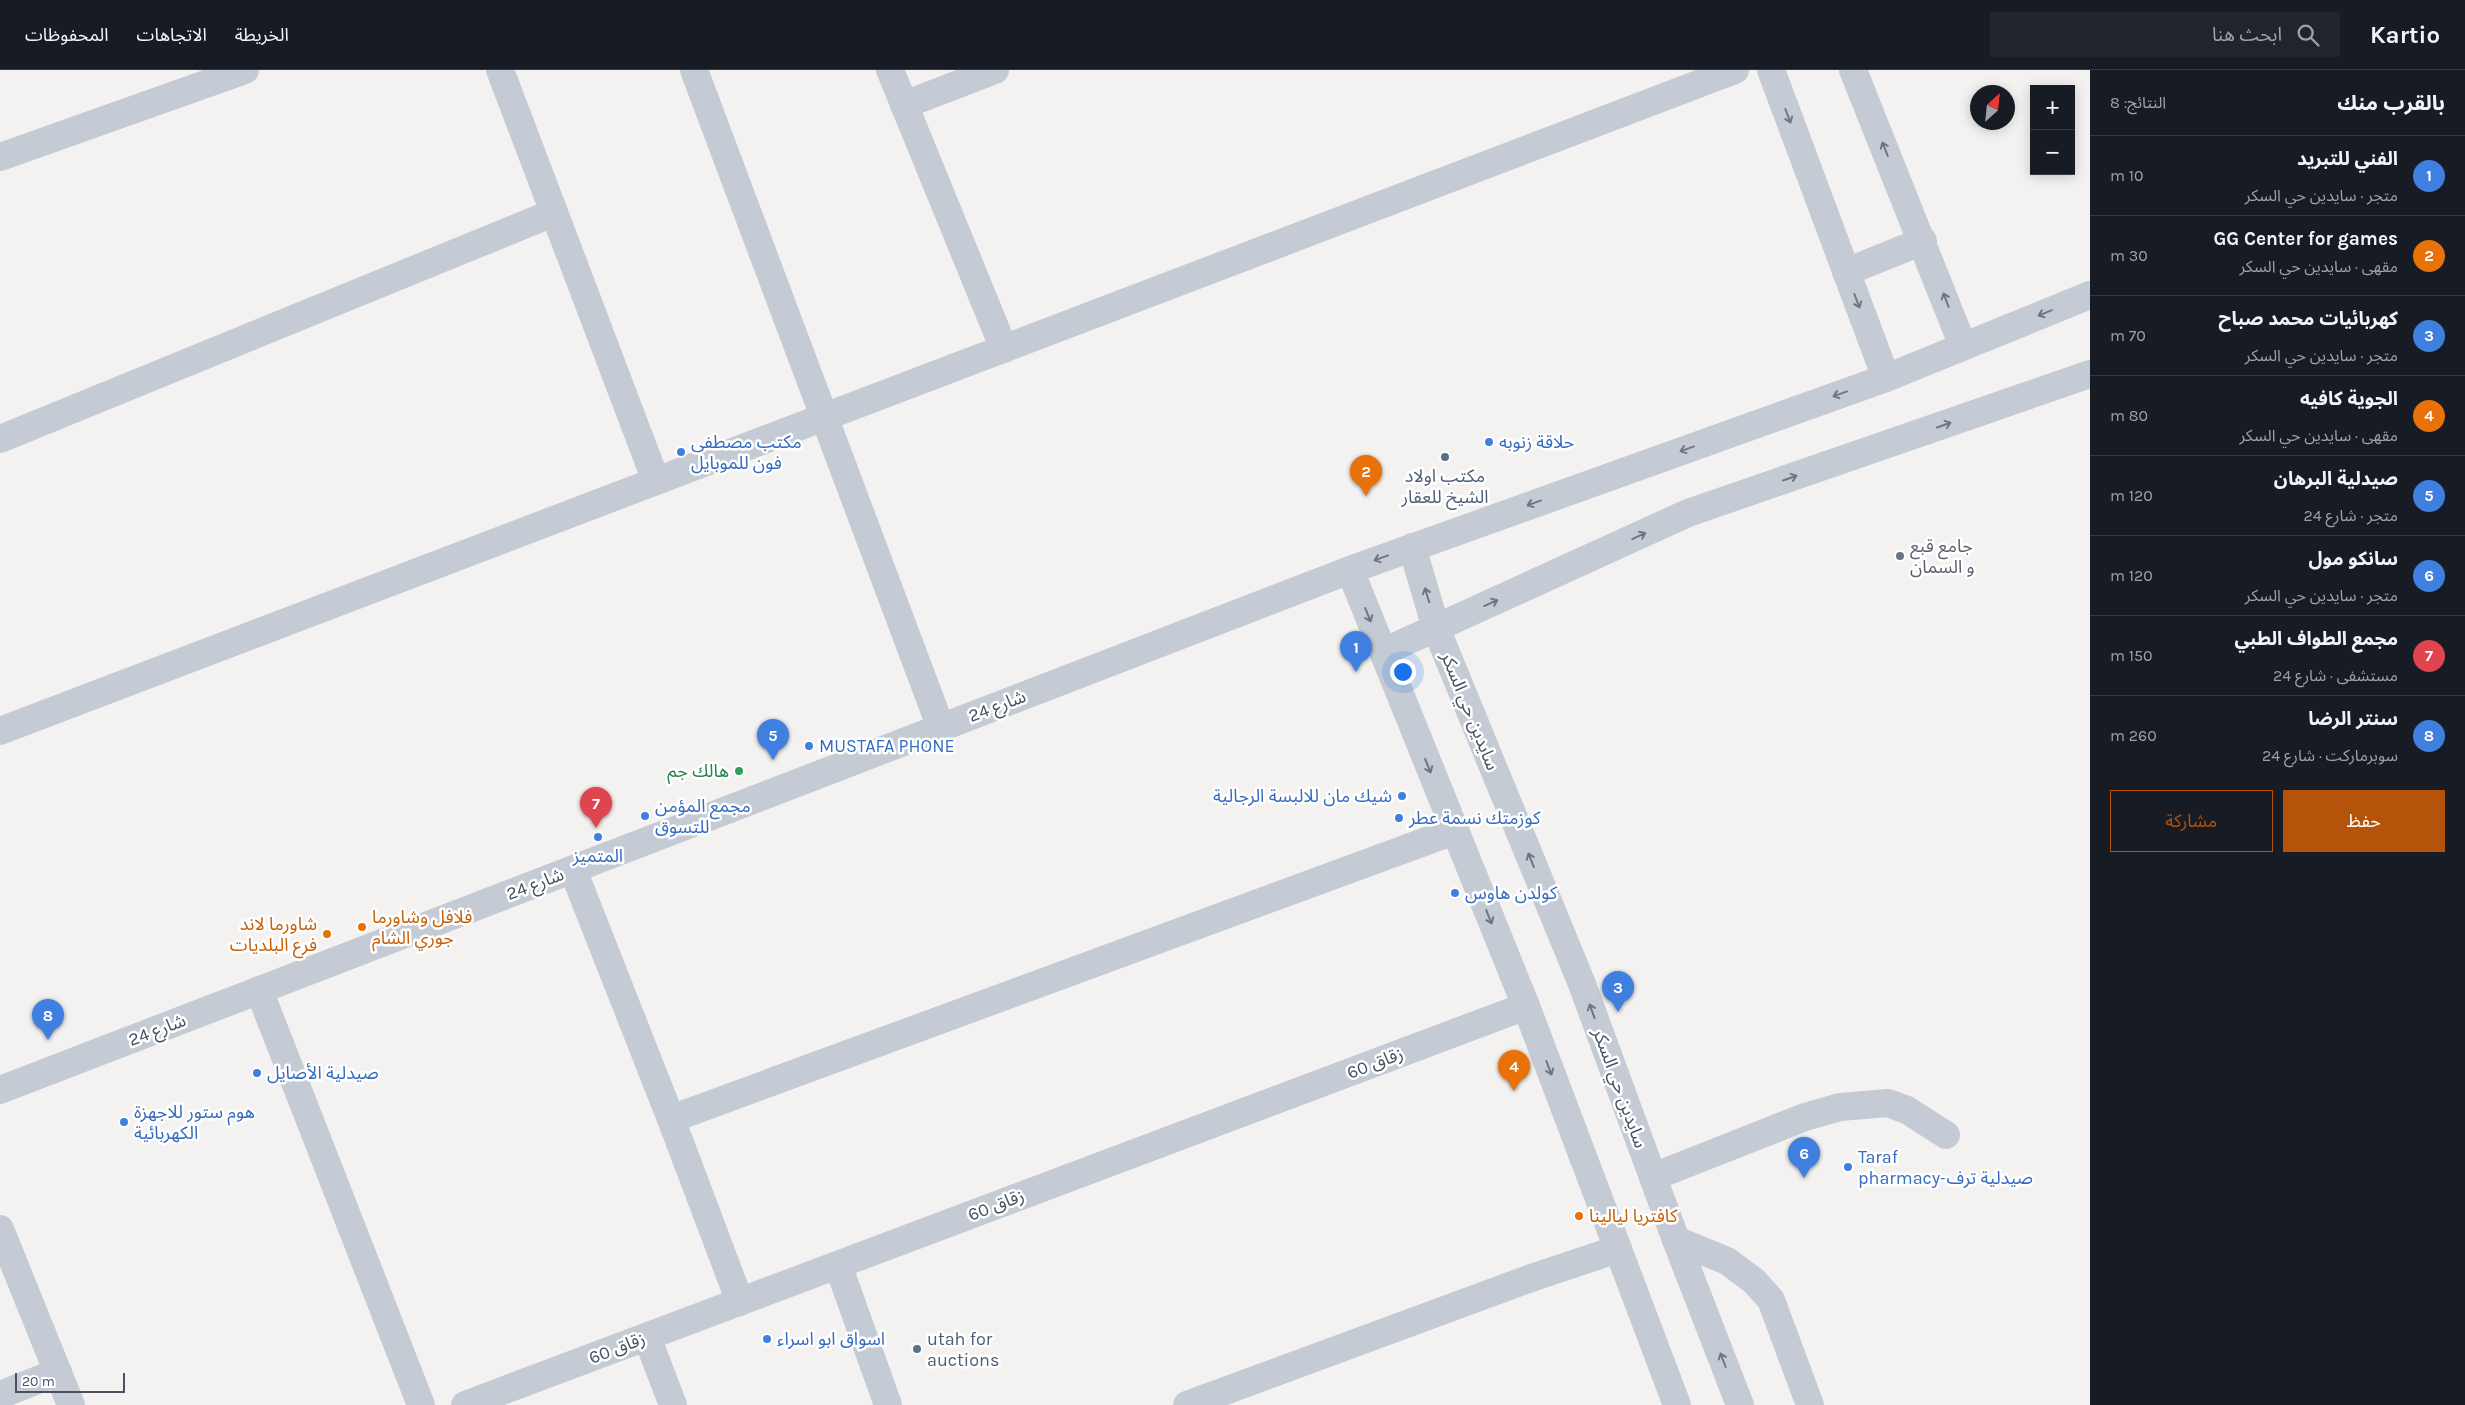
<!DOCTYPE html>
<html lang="ar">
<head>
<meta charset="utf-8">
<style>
  :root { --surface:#171b24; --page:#20242c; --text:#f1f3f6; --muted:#9ea1a6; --line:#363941; --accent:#b45309 }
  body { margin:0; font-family:Karla,"Noto Sans Arabic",sans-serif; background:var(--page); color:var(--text); direction:rtl }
  .controls { position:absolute; right:15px; top:15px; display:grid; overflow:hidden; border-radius:0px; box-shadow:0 2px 12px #0003 }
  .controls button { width:45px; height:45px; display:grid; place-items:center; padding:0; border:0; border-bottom:1px solid var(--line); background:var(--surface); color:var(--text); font:25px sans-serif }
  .compass { position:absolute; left:1970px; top:15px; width:45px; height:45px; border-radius:50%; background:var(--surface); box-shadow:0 2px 12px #0003; rotate:27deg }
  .scale { position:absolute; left:15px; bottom:12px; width:110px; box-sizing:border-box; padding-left:5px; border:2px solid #49515f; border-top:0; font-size:14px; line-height:18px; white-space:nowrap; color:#49515f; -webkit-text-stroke:4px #fff; paint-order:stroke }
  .you { position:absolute; left:1402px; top:601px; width:18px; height:18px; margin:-12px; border:4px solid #fff; border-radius:50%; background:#1a73e8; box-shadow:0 0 0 8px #1a73e833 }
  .badge { display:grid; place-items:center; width:32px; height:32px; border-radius:50%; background:var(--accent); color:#fff; font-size:16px; font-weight:700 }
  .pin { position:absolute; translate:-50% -41px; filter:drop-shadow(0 1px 2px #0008) }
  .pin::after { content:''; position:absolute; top:26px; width:18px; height:15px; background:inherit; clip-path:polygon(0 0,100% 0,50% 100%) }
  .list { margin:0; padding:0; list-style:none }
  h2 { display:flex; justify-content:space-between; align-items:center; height:65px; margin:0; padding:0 20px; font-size:21px }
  h2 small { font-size:16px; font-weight:400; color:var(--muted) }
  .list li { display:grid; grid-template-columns:32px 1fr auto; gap:15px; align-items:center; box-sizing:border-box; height:80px; padding:0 20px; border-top:1px solid var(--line) }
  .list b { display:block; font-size:19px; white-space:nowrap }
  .list p { margin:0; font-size:16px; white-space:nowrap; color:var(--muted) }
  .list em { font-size:16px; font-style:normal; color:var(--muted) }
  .actions { display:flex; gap:10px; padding:15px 20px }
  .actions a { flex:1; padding:11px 0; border:1px solid var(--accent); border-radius:0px; text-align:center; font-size:18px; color:var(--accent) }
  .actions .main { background:var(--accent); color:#fff }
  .icon { flex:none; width:28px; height:28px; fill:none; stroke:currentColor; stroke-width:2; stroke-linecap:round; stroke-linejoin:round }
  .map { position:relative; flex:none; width:2090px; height:1335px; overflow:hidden; direction:ltr }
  header { display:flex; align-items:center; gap:30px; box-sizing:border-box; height:70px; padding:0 25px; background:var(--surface); border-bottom:1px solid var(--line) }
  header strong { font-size:24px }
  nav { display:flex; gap:28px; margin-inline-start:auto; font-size:18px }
  .search { width:350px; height:45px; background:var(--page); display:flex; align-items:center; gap:12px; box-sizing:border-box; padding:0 18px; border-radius:0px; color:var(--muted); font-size:19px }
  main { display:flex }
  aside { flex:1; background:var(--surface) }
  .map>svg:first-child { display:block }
</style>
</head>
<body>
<header>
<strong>Kartio</strong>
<div class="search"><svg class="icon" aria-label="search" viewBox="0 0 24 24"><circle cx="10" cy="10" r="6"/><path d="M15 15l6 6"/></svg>ابحث هنا</div>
<nav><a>الخريطة</a><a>الاتجاهات</a><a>المحفوظات</a></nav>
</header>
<main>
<aside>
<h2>بالقرب منك<small>النتائج: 8</small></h2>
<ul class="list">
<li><span class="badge" style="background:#3f7fe0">1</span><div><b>الفني للتبريد</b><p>متجر · سايدين حي السكر</p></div><em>10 m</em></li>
<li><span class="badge" style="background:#e8710a">2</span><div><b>GG Center for games</b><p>مقهى · سايدين حي السكر</p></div><em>30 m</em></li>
<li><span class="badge" style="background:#3f7fe0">3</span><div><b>كهربائيات محمد صباح</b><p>متجر · سايدين حي السكر</p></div><em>70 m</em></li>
<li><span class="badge" style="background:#e8710a">4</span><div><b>الجوية كافيه</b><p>مقهى · سايدين حي السكر</p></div><em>80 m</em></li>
<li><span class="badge" style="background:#3f7fe0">5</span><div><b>صيدلية البرهان</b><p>متجر · شارع 24</p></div><em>120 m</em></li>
<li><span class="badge" style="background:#3f7fe0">6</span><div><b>سانكو مول</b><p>متجر · سايدين حي السكر</p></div><em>120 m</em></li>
<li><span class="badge" style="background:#e0444e">7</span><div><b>مجمع الطواف الطبي</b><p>مستشفى · شارع 24</p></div><em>150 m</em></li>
<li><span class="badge" style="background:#3f7fe0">8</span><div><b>سنتر الرضا</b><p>سوبرماركت · شارع 24</p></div><em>260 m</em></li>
</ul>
<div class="actions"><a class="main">حفظ</a><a>مشاركة</a></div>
</aside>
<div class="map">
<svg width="2090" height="1335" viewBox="0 0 2090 1335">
  <rect width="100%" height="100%" fill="#f4f2f1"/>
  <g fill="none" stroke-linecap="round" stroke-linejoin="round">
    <!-- minor -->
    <g stroke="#c5cbd5" stroke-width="28">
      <polyline points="500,0 656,411"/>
      <polyline points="694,0 941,658"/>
      <polyline points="890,0 1004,279"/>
      <polyline points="1771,0 1886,308"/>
      <polyline points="1853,0 1963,276"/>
      <polyline points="904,35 995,0"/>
      <polyline points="0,87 245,0"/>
      <polyline points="1846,202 1923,171"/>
      <polyline points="0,369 553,143"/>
      <polyline points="1412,477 1436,558 1582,914 1676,1170 1740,1335"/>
      <polyline points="1350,500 1526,936 1677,1335"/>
      <polyline points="1383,582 1688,443 2090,304"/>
      <polyline points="0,661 1735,0"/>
      <polyline points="573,800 671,1049 740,1232"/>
      <polyline points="259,920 421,1335"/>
      <polyline points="0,1020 1350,500 1886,308 2090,225"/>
      <polyline points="671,1049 1454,761"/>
      <polyline points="1653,1107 1805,1047 1840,1037 1888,1033 1907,1040 1946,1065"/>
      <polyline points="0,1159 71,1335"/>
      <polyline points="1676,1170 1727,1191 1754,1211 1771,1230 1810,1335"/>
      <polyline points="838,1195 888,1335"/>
      <polyline points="647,1267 673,1335"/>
      <polyline points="0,1325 58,1302"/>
      <polyline points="465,1335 1526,936"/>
      <polyline points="1187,1335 1534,1207 1618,1179"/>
    </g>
  </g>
  <!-- one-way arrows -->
  <defs><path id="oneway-shaft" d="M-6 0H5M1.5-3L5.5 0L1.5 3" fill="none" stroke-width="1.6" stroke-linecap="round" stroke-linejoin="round" transform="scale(1.25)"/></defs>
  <g stroke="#6e7682">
    <use href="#oneway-shaft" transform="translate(1788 46) rotate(69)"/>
    <use href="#oneway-shaft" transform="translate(1885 79) rotate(-112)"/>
    <use href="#oneway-shaft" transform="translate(1946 230) rotate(-111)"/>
    <use href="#oneway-shaft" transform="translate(1857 231) rotate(69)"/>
    <use href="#oneway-shaft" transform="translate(2045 243) rotate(158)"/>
    <use href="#oneway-shaft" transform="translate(1840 324) rotate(160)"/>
    <use href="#oneway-shaft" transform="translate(1944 355) rotate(-19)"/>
    <use href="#oneway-shaft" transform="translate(1687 379) rotate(160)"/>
    <use href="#oneway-shaft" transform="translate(1790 408) rotate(-19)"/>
    <use href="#oneway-shaft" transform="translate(1534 433) rotate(160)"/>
    <use href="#oneway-shaft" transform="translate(1639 466) rotate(-25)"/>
    <use href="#oneway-shaft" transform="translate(1381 488) rotate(160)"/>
    <use href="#oneway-shaft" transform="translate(1427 525) rotate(-107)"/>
    <use href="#oneway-shaft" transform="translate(1491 533) rotate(-24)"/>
    <use href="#oneway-shaft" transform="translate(1368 545) rotate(68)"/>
    <use href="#oneway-shaft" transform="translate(1428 696) rotate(68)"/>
    <use href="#oneway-shaft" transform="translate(1531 790) rotate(-112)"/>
    <use href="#oneway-shaft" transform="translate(1489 847) rotate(68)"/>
    <use href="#oneway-shaft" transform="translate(1592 941) rotate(-110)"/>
    <use href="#oneway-shaft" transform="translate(1549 998) rotate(69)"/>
    <use href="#oneway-shaft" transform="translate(1723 1290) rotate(-111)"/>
  </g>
  <!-- markers -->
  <g fill="#3f7fe0" stroke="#fff" stroke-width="2">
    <circle cx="1489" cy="372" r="5"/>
    <circle cx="681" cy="382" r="5"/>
    <circle cx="809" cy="676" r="5"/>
    <circle cx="1402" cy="726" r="5"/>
    <circle cx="645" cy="746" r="5"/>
    <circle cx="1399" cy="748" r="5"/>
    <circle cx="598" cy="767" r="5"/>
    <circle cx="1455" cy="823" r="5"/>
    <circle cx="257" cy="1003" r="5"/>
    <circle cx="124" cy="1052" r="5"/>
    <circle cx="1848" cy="1097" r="5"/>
    <circle cx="767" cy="1269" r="5"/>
  </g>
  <g fill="#5c6f8a" stroke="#fff" stroke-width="2">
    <circle cx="1445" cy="387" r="5"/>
    <circle cx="917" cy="1279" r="5"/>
  </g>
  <circle fill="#6b7280" stroke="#fff" stroke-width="2" cx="1900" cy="486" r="5"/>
  <circle fill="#2e9e5b" stroke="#fff" stroke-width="2" cx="739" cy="701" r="5"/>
  <g fill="#e8710a" stroke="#fff" stroke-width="2">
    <circle cx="362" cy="857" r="5"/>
    <circle cx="327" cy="864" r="5"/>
    <circle cx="1579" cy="1146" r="5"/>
  </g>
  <g text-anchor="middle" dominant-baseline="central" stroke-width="5" stroke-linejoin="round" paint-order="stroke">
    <!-- shop labels -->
    <g font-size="18" fill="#366cbe" stroke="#fff" text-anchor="start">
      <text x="691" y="372">مكتب مصطفى<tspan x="691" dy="21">فون للموبايل</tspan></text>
      <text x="1499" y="372">حلاقة زنوبه</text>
      <text x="819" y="676">MUSTAFA PHONE</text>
      <text x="1392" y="726" text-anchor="end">شيك مان للالبسة الرجالية</text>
      <text x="655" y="736">مجمع المؤمن<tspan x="655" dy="21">للتسوق</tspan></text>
      <text x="1409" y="748">كوزمتك نسمة عطر</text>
      <text x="598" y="786" text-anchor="middle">المتميز</text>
      <text x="1465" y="823">كولدن هاوس</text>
      <text x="267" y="1003">صيدلية الأصايل</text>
      <text x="134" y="1042">هوم ستور للاجهزة<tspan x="134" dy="21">الكهربائية</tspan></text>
      <text x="1858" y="1087">Taraf<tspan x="1858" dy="21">pharmacy-صيدلية ترف</tspan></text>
      <text x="777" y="1269">اسواق ابو اسراء</text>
    </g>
    <!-- service labels -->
    <g font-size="18" fill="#4e5e75" stroke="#fff">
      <text x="1445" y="406">مكتب اولاد<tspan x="1445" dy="21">الشيخ للعقار</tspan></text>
      <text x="927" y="1269" text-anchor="start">utah for<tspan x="927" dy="21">auctions</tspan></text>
    </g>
    <!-- worship labels -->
    <g font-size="18" fill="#5b616d" stroke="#fff" text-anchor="start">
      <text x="1910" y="476">جامع قبع<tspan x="1910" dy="21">و السمان</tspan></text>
    </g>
    <!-- street labels -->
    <g font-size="18" fill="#49515f" stroke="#fff">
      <text transform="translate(997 636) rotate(-21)">شارع 24</text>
      <text transform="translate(1470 641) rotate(68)">سايدين حي السكر</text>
      <text transform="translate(535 814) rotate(-21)">شارع 24</text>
      <text transform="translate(157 960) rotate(-21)">شارع 24</text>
      <text transform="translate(1375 993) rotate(-21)">زقاق 60</text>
      <text transform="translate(1620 1018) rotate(70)">سايدين حي السكر</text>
      <text transform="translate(996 1135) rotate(-21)">زقاق 60</text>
      <text transform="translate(617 1278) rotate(-21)">زقاق 60</text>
    </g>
    <!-- leisure labels -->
    <g font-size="18" fill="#27864d" stroke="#fff" text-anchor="end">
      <text x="729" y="701">هالك جم</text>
    </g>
    <!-- food labels -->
    <g font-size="18" fill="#c56008" stroke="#fff" text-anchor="start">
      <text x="372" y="847">فلافل وشاورما<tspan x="372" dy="21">جوري الشام</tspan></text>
      <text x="317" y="854" text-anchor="end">شاورما لاند<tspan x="317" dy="21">فرع البلديات</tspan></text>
      <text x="1589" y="1146">كافتريا ليالينا</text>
    </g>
  </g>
</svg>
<div class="controls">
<button>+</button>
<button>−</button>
</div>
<svg class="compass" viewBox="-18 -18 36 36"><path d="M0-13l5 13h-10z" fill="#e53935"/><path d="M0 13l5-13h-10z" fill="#9ea1a6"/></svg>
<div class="scale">20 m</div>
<div class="you"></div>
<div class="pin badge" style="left:1356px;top:602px;background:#3f7fe0">1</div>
<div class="pin badge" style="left:1366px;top:426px;background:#e8710a">2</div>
<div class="pin badge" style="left:1618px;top:942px;background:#3f7fe0">3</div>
<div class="pin badge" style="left:1514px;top:1021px;background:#e8710a">4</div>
<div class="pin badge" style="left:773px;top:690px;background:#3f7fe0">5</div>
<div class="pin badge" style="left:1804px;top:1108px;background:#3f7fe0">6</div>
<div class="pin badge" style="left:596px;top:758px;background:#e0444e">7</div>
<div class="pin badge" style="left:48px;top:970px;background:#3f7fe0">8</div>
</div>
</main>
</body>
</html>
